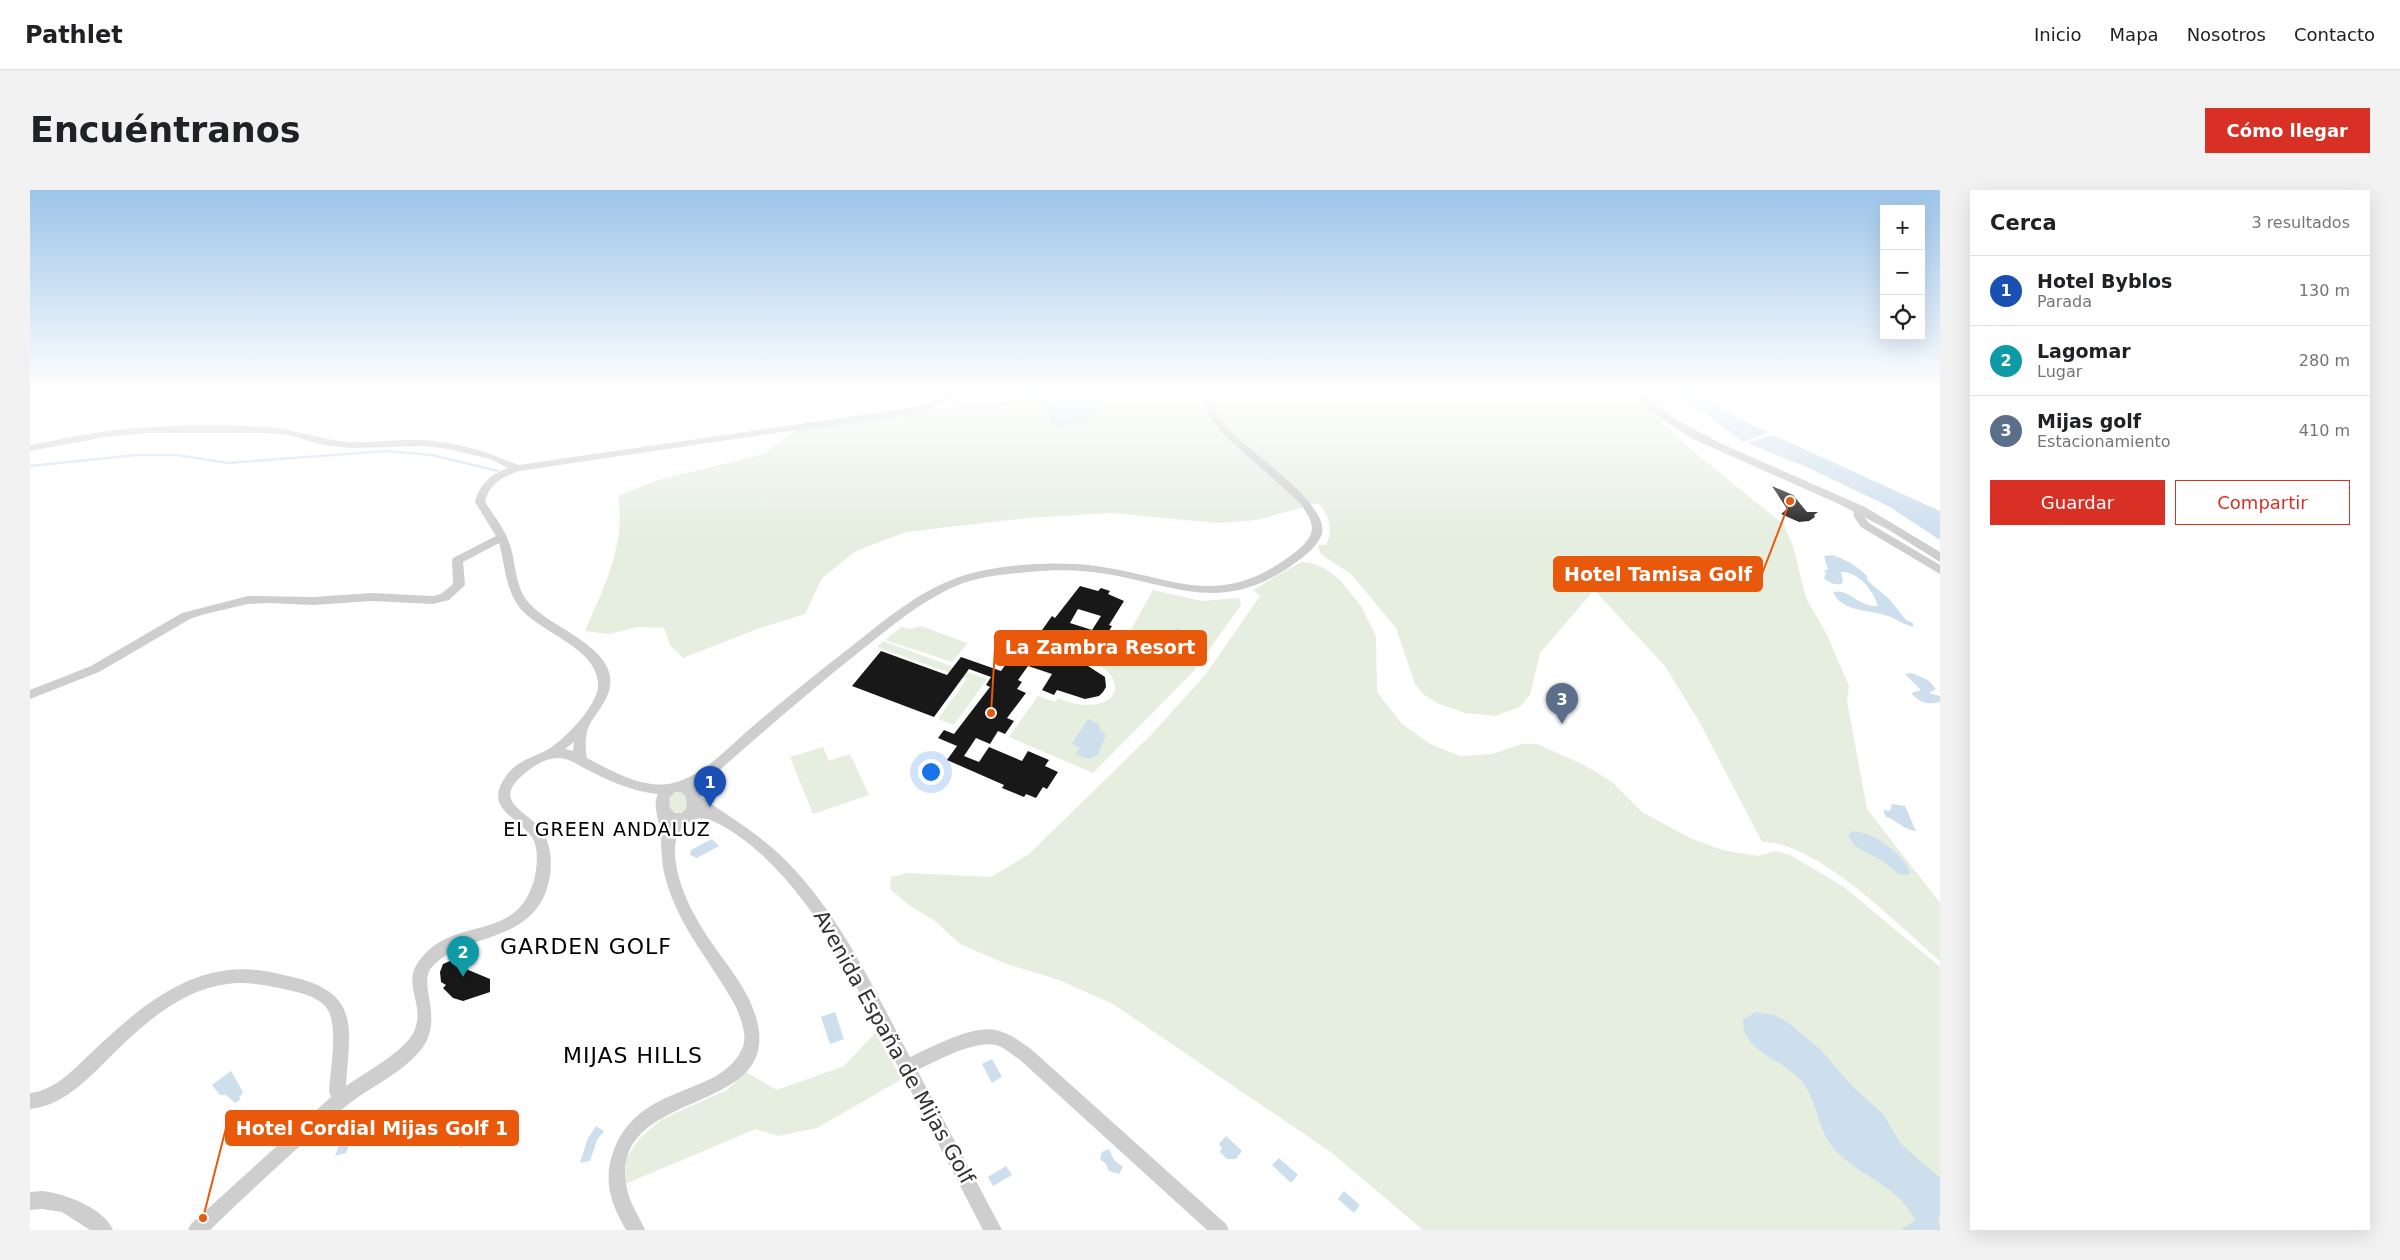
<!DOCTYPE html>
<html lang="es">
<head>
<meta charset="utf-8">
<style>
  :root { --surface:#fff; --page:#f2f2f2; --text:#202124; --muted:#757577; --line:#e0e0e0; --accent:#d93025 }
  body { margin:0; font-family:"DejaVu Sans",sans-serif; background:var(--page); color:var(--text) }
  .controls { position:absolute; right:15px; top:15px; display:grid; overflow:hidden; border-radius:0px; box-shadow:0 5px 20px #0002 }
  .controls button { width:45px; height:45px; display:grid; place-items:center; padding:0; border:0; border-bottom:1px solid var(--line); background:var(--surface); color:var(--text); font:25px sans-serif }
  .you { position:absolute; left:900px; top:581px; width:18px; height:18px; margin:-12px; border:4px solid #fff; border-radius:50%; background:#1a73e8; box-shadow:0 0 0 8px #1a73e833 }
  .badge { display:grid; place-items:center; width:32px; height:32px; border-radius:50%; background:var(--accent); color:#fff; font-size:16px; font-weight:700 }
  .pin { position:absolute; translate:-50% -41px; filter:drop-shadow(0 1px 2px #0008) }
  .pin::after { content:''; position:absolute; top:26px; width:18px; height:15px; background:inherit; clip-path:polygon(0 0,100% 0,50% 100%) }
  .list { margin:0; padding:0; list-style:none }
  h2 { display:flex; justify-content:space-between; align-items:center; height:65px; margin:0; padding:0 20px; font-size:21px }
  h2 small { font-size:16px; font-weight:400; color:var(--muted) }
  .list li { display:grid; grid-template-columns:32px 1fr auto; gap:15px; align-items:center; box-sizing:border-box; height:70px; padding:0 20px; border-top:1px solid var(--line) }
  .list b { display:block; font-size:19px; white-space:nowrap }
  .list p { margin:0; font-size:16px; white-space:nowrap; color:var(--muted) }
  .list em { font-size:16px; font-style:normal; color:var(--muted) }
  .actions { display:flex; gap:10px; padding:15px 20px }
  .actions a { flex:1; padding:11px 0; border:1px solid var(--accent); border-radius:0px; text-align:center; font-size:18px; color:var(--accent) }
  .actions .main { background:var(--accent); color:#fff }
  .icon { flex:none; width:28px; height:28px; fill:none; stroke:currentColor; stroke-width:2; stroke-linecap:round; stroke-linejoin:round }
  .map { position:relative; flex:none; width:1910px; height:1040px; overflow:hidden; border-radius:0px }
  header { display:flex; align-items:center; gap:30px; box-sizing:border-box; height:70px; padding:0 25px; background:var(--surface); border-bottom:1px solid var(--line) }
  header strong { font-size:24px }
  nav { display:flex; gap:28px; margin-inline-start:auto; font-size:18px }
  .intro { display:flex; align-items:center; justify-content:space-between; box-sizing:border-box; height:120px; padding:0 30px }
  h1 { margin:0; font-size:35px }
  .button { padding:12px 22px; border-radius:0px; background:var(--accent); color:#fff; font-size:18px; font-weight:700 }
  main { display:flex; gap:30px; padding:0 30px }
  aside { flex:1; background:var(--surface); border-radius:0px; box-shadow:0 5px 20px #0002 }
  .map>svg:first-child { display:block }
</style>
</head>
<body>
<header>
<strong>Pathlet</strong>
<nav><a>Inicio</a><a>Mapa</a><a>Nosotros</a><a>Contacto</a></nav>
</header>
<div class="intro"><h1>Encuéntranos</h1><a class="button">Cómo llegar</a></div>
<main>
<div class="map">
<svg width="1910" height="1040" viewBox="0 0 1910 1040">
  <rect width="100%" height="100%" fill="#fff"/>
  <!-- green -->
  <g fill="#e6eee0">
    <path d="M924,203H1599L1667,264L1754,335L1763,356L1776,408L1796,443L1819,496L1817,511L1837,619L1910,713V771C1868,735 1788,652 1732,652L1670,533L1635,476L1564,400L1510,463L1500,505L1490,517L1466,526L1435,523L1409,514L1394,505L1385,494L1366,438L1322,385L1295,367L1290,362L1288,355H1296C1304,339 1299,327 1289,313L1226,330L1188,333L1081,323L997,328L876,342L826,361L792,388L775,424L727,439L653,468L640,455L634,438L608,437L579,444L555,441C574,396 596,356 588,306L628,290L734,264L762,243L924,219Z"/>
    <polygon points="1271,372 1281,373 1296,379 1310,390 1331,416 1346,446 1347,502 1371,533 1400,554 1430,566 1462,564 1492,554 1507,554 1556,576 1582,592 1612,622 1660,648 1692,660 1728,666 1746,661 1760,665 1814,697 1910,777 1910,1040 1393,1040 1302,963 1083,814 1029,790 974,773 930,754 905,731 879,715 860,699 861,687 878,683 961,687 999,664 1121,545 1176,484 1230,406 1223,400"/>
    <path d="M1123,400L1172,411L1209,408L1211,415L1163,482L1063,583L979,547L1008,506L1025,512L1028,508C1041,513 1054,517 1067,514C1094,508 1088,485 1068,475L1086,450L1094,452Z"/>
    <polygon points="891,436 937,453 938,453 922,472 855,450 871,437 880,439"/>
    <polygon points="853,451 957,489 924,535 908,529 937,489 847,457"/>
    <polygon points="793,557 799,571 820,564 839,605 783,624 760,567"/>
    <circle cx="649" cy="612" r="11"/>
    <polygon points="845,843 872,889 787,938 748,946 726,939 595,994 596,968 610,948 632,929 697,900 716,882 747,900 814,876"/>
  </g>
  <!-- water -->
  <g fill="#cddeed">
    <path d="M1003,203L1013,205L1020,213L1067,208L1074,214C1067,229 1043,235 1029,237L1021,233L1018,217L994,210L995,206Z"/>
    <polygon points="1638,203 1669,203 1703,226 1738,242 1713,252 1673,221"/>
    <polygon points="1743,245 1910,321 1910,350 1860,317 1777,277 1717,253"/>
    <path d="M1802,365C1815,369 1827,376 1837,386L1838,391L1859,409L1876,430L1883,433V437C1874,435 1867,429 1858,426C1841,420 1811,422 1803,402C1820,398 1827,417 1848,416C1844,401 1828,381 1811,382L1813,393C1805,396 1800,393 1794,388L1796,383L1794,380H1798L1794,366Z"/>
    <polygon points="1146,438 1158,442 1169,441 1177,447 1176,450 1162,455 1168,462 1167,467 1164,471 1150,472 1141,462 1144,454 1140,443"/>
    <path d="M1881,483L1898,490L1906,499L1899,503L1910,506V512C1898,515 1890,513 1881,503L1891,500L1875,484Z"/>
    <polygon points="1058,529 1069,534 1070,541 1076,545 1068,565 1060,569 1045,564 1050,558 1042,554"/>
    <path d="M1862,614L1875,616L1886,641C1869,638 1868,630 1856,627L1853,620L1860,621Z"/>
    <path d="M1822,641C1845,643 1870,661 1880,682L1878,685L1869,684L1851,670L1825,656L1818,646Z"/>
    <polygon points="682,649 689,656 667,668 660,665 661,660"/>
    <polygon points="805,822 814,849 800,854 791,827"/>
    <path d="M1726,822L1744,825L1756,831L1789,858L1823,897L1853,924L1871,954L1910,988V1024L1908,1025L1910,1040H1871L1885,1030C1870,998 1835,988 1811,966C1786,943 1790,917 1773,893C1757,870 1711,863 1713,829Z"/>
    <polygon points="962,869 972,887 962,893 952,874"/>
    <polygon points="201,881 213,902 209,908 211,909 205,913 196,905 190,905 182,895"/>
    <polygon points="436,920 447,920 449,922 442,937 440,952 430,958 429,952 416,941 420,936 432,932"/>
    <polygon points="318,930 327,931 316,963 305,966"/>
    <polygon points="566,936 574,941 567,950 560,971 550,973 558,948"/>
    <polygon points="1196,946 1212,961 1206,969 1197,969 1190,962 1192,958 1189,954"/>
    <polygon points="1079,959 1084,970 1093,977 1089,984 1079,981 1076,974 1070,969 1072,962"/>
    <polygon points="1249,968 1268,985 1261,993 1242,975"/>
    <polygon points="976,976 982,985 963,996 958,987"/>
    <polygon points="1314,1001 1330,1015 1324,1023 1308,1009"/>
  </g>
  <g fill="none" stroke-linecap="round" stroke-linejoin="round">
    <!-- stream -->
    <g stroke="#cddeed" stroke-width="2.5">
      <polyline points="1066,203 1067,208"/>
      <polyline points="767,241 921,218 961,217 994,210"/>
      <polyline points="0,276 106,265 147,265 198,273 355,261 402,265 468,281"/>
    </g>
  </g>
  <!-- building -->
  <g fill="#181818" fill-rule="evenodd">
    <polygon points="1742,296 1763,305 1777,322 1788,322 1784,325 1785,327 1779,331 1769,332 1751,324 1757,319"/>
    <path d="M1050,396L1068,401L1071,398L1080,401L1078,404L1094,411L1079,435L1082,436L1058,476L1075,487L1076,497L1073,502L1069,506L1055,509L1027,500L1024,505L1012,500L1022,484L998,476L988,490L992,492L987,499L996,503L977,528L984,531L975,544L968,541L960,554L946,548L934,566L949,572L959,557L992,571L998,561L1019,570L1015,576L1028,582L1017,599L1013,597L1006,608L996,604L994,607L972,598L974,595L917,570L927,556L908,548L914,540L924,544L960,497L956,495L961,487L939,479L904,527L822,496L851,461L917,485L931,467L971,481L985,461L988,462L995,455L1000,457L1022,426L1025,428ZM1048,419L1071,426L1062,440L1040,433ZM1032,442L1055,450L1041,471L1016,464Z"/>
    <polygon points="434,765 436,779 460,789 460,802 433,811 423,808 413,798 416,795 411,792 410,782 413,774"/>
  </g>
  <g fill="none" stroke-linecap="round" stroke-linejoin="round">
    <!-- minor -->
    <g fill="#cecece" fill-rule="evenodd">
      <path d="M913,203H922L915,212L895,221L489,281C472,287 459,294 455,312C464,326 475,339 480,355C486,373 485,398 499,413C519,436 569,451 579,482C585,503 570,517 560,534C555,543 555,558 557,568C580,580 611,598 638,594C671,589 698,557 722,537C755,509 788,482 822,456C861,425 897,394 946,382C978,375 1012,372 1045,374C1136,379 1184,429 1269,359C1289,342 1283,331 1269,312L1193,244L1177,223L1170,203H1179C1185,217 1189,229 1200,240C1220,263 1299,313 1292,344C1286,359 1271,369 1258,378C1193,421 1151,398 1083,385C1056,380 1028,379 1000,382C975,384 949,386 926,396C889,412 860,438 829,462C779,502 730,544 682,587L673,599L671,607C697,625 724,641 748,663C808,719 842,796 880,867C902,857 942,835 966,840C979,843 990,851 1001,859L1196,1034L1199,1040H1177L989,869C982,865 974,857 966,855C944,850 907,871 887,880L972,1040H953L810,765C780,717 746,669 698,639C688,633 675,625 663,630C629,643 651,701 664,724C679,754 704,779 719,809C727,827 733,845 727,864C709,922 578,910 597,999C600,1014 609,1026 615,1040H596C580,1013 572,987 585,957C612,893 687,907 711,861C719,847 711,830 706,817C683,774 649,738 636,690C631,674 632,658 630,641C629,629 622,615 628,604C605,602 584,593 564,583C552,578 541,568 528,568C517,568 507,574 499,580C491,586 477,597 481,609C485,620 502,628 509,637C527,657 523,698 507,718C480,753 431,746 402,777C387,793 414,827 393,857C374,883 339,897 315,917C268,956 224,998 180,1040H158L161,1034L301,907L299,901C300,880 310,832 295,816C285,805 267,802 254,799C235,795 216,791 197,794C144,801 103,844 67,880C48,898 28,916 0,919V903C25,900 42,881 59,865C105,821 158,773 226,780C239,781 254,785 267,788C332,805 319,841 316,896C334,883 378,860 385,839C396,808 364,790 400,759C435,729 488,748 504,690C507,678 509,660 503,649C490,627 454,620 474,589C484,572 501,568 517,560C534,550 570,514 568,493C566,457 510,443 489,417C475,398 475,374 469,353L433,372L435,395L419,410L403,414L342,411L283,415L238,413L218,414L175,424L160,429L69,482L0,509V500L61,476L152,423L218,406L283,407L342,403L403,406L411,404L423,394L422,370L423,368L466,346L445,312C449,294 461,284 478,278L460,269L418,259L393,256L322,258L293,255L258,245L235,243H117L76,247L0,261V255C26,250 52,244 78,241C127,235 187,234 237,237C266,239 293,251 322,252C346,253 370,249 394,250C426,252 459,262 488,275L893,216L909,208ZM544,552L543,561L535,559ZM651,602L656,607L657,618L652,623H645L640,618L639,608L645,602Z"/>
      <polygon points="1828,315 1833,318 1834,327 1839,333 1910,375 1910,384 1831,337 1824,327 1823,318"/>
      <path d="M12,1001C34,1003 74,1018 83,1040H60L32,1022L12,1019L0,1020V1002Z"/>
    </g>
    <!-- tertiary -->
    <polygon fill="#cecece" fill-rule="evenodd" points="1600,203 1611,203 1647,230 1692,254 1835,317 1910,362 1910,372 1859,340 1809,314 1661,248 1619,221"/>
  </g>
  <!-- sky -->
  <linearGradient id="sky" x2="0" y2="1"><stop stop-color="#9dc5ea"/><stop offset="0.58" stop-color="#fff"/><stop offset="1" stop-color="#fff" stop-opacity="0"/></linearGradient>
  <rect width="1910" height="348" fill="url(#sky)"/>
  <g text-anchor="middle" dominant-baseline="central" stroke-width="5" stroke-linejoin="round" paint-order="stroke">
    <!-- neighbourhood labels -->
    <g font-size="19" letter-spacing="1" fill="#000" stroke="#fff">
      <text x="577" y="639">EL GREEN ANDALUZ</text>
    </g>
    <!-- near-street labels -->
    <g font-size="21" fill="#313131" stroke="#fff">
      <text transform="translate(864 857) rotate(61)">Avenida España de Mijas Golf</text>
    </g>
    <!-- near-neighbourhood labels -->
    <g font-size="22" letter-spacing="1" fill="#000" stroke="#fff">
      <text x="556" y="756">GARDEN GOLF</text>
      <text x="603" y="865">MIJAS HILLS</text>
    </g>
  </g>
  <!-- callouts -->
  <path fill="none" stroke="#e8590c" stroke-width="2" d="M1760 311L1732 384M961 523L965 458M173 1028L196 938"/>
  <g fill="#e8590c" stroke="#fff" stroke-width="2">
    <circle cx="1760" cy="311" r="5"/>
    <circle cx="961" cy="523" r="5"/>
    <circle cx="173" cy="1028" r="5"/>
  </g>
  <g fill="#e8590c" stroke="#e8590c" stroke-width="2">
    <rect x="1524" y="367" width="208" height="34" rx="5"/>
    <rect x="965" y="441" width="211" height="34" rx="5"/>
    <rect x="196" y="921" width="292" height="34" rx="5"/>
  </g>
  <g font-size="19" text-anchor="middle" font-weight="bold" fill="#fff">
    <text x="1628" y="391">Hotel Tamisa Golf</text>
    <text x="1070" y="464">La Zambra Resort</text>
    <text x="342" y="945">Hotel Cordial Mijas Golf 1</text>
  </g>
</svg>
<div class="controls">
<button>+</button>
<button>−</button>
<button><svg class="icon" aria-label="locate" viewBox="0 0 24 24"><circle cx="12" cy="12" r="6"/><path d="M12 2v4M12 18v4M2 12h4M18 12h4"/></svg></button>
</div>
<div class="you"></div>
<div class="pin badge" style="left:680px;top:617px;background:#1a4fb4">1</div>
<div class="pin badge" style="left:433px;top:787px;background:#0f9aa8">2</div>
<div class="pin badge" style="left:1532px;top:534px;background:#5c6f8a">3</div>
</div>
<aside>
<h2>Cerca<small>3 resultados</small></h2>
<ul class="list">
<li><span class="badge" style="background:#1a4fb4">1</span><div><b>Hotel Byblos</b><p>Parada</p></div><em>130 m</em></li>
<li><span class="badge" style="background:#0f9aa8">2</span><div><b>Lagomar</b><p>Lugar</p></div><em>280 m</em></li>
<li><span class="badge" style="background:#5c6f8a">3</span><div><b>Mijas golf</b><p>Estacionamiento</p></div><em>410 m</em></li>
</ul>
<div class="actions"><a class="main">Guardar</a><a>Compartir</a></div>
</aside>
</main>
</body>
</html>
